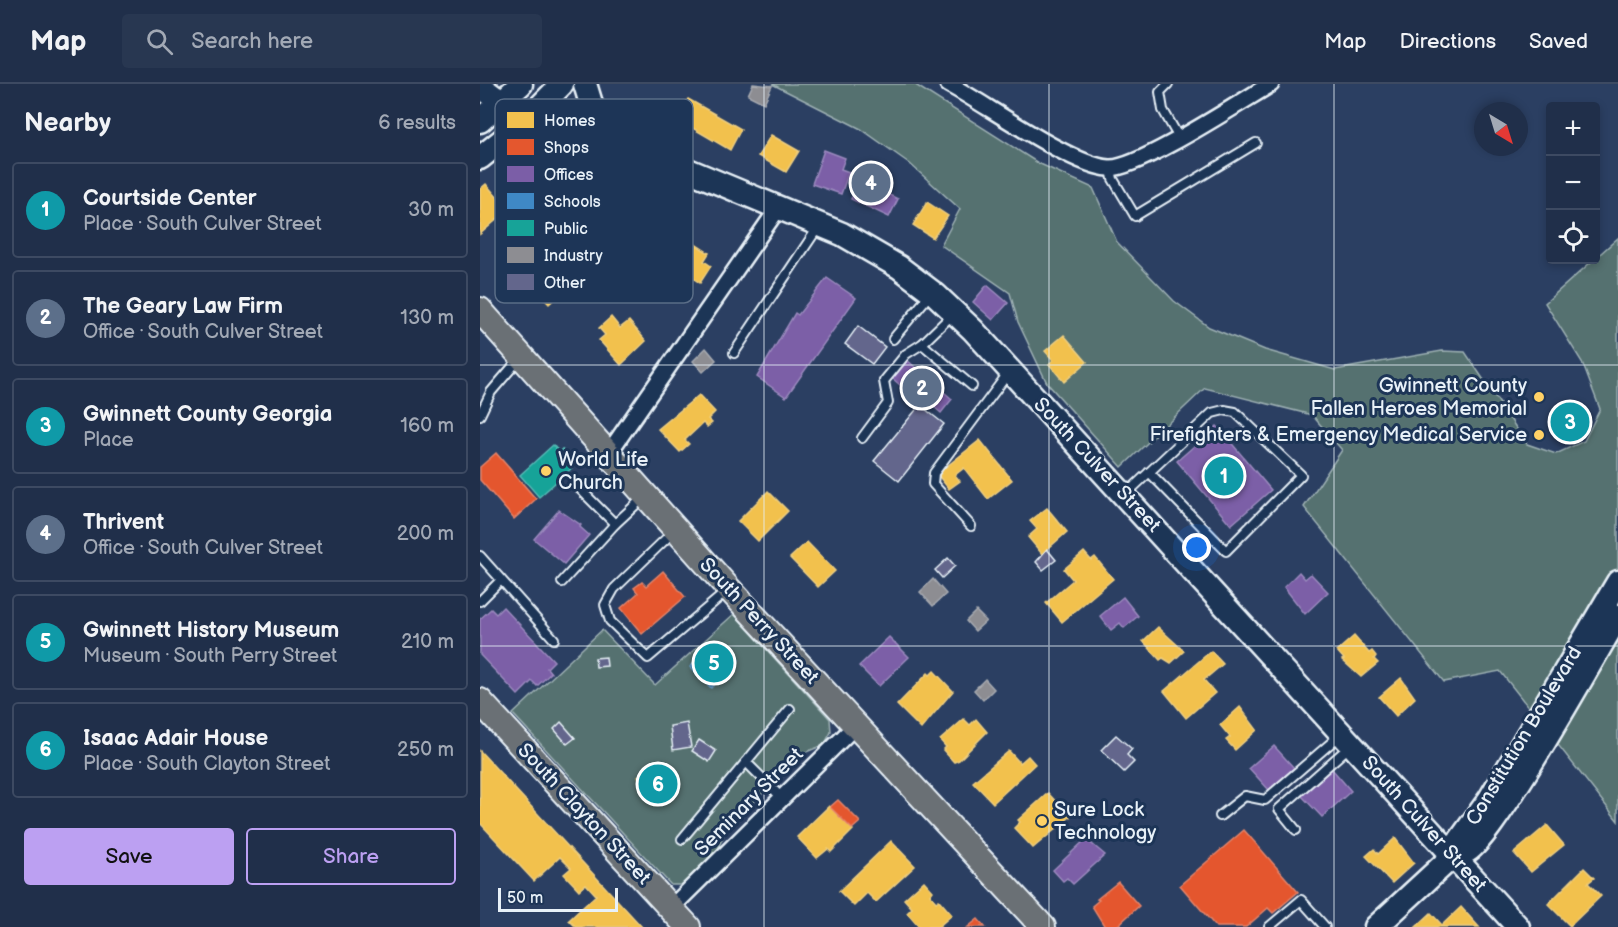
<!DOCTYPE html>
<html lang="en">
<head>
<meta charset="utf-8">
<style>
  :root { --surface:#202f4a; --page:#283751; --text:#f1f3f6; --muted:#a2a9b5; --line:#3d4a62; --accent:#bca0f2 }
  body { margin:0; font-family:"Balsamiq Sans",sans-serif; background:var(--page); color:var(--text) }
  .controls { position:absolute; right:18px; top:18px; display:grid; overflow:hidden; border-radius:6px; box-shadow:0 3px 9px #0003 }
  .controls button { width:54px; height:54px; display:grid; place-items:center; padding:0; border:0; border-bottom:2px solid var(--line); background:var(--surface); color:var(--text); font:30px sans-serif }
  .compass { position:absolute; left:994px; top:18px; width:54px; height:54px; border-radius:50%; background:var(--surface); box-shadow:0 3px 9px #0003; rotate:142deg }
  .scale { position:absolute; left:18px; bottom:15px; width:120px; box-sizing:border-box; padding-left:6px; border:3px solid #e8f1f8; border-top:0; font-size:16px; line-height:21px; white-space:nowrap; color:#e8f1f8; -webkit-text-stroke:4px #1d3557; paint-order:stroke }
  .you { position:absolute; left:717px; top:464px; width:21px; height:21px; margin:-15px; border:4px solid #fff; border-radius:50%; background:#1a73e8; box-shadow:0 0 0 9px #1a73e833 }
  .badge { display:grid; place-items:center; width:39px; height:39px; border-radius:50%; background:var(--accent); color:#fff; font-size:20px; font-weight:700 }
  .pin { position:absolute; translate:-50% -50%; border:3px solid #fff; box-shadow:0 2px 6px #0006 }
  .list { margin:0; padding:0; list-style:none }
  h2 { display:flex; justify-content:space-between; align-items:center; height:78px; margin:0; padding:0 24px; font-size:26px }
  h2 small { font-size:20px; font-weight:400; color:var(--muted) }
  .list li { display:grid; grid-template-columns:39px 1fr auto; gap:18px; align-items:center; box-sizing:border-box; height:96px; margin:0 12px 12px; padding:0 12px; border:2px solid var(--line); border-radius:6px }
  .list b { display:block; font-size:22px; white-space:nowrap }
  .list p { margin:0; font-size:20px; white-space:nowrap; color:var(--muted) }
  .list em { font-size:20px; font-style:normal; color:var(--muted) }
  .actions { display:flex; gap:12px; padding:18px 24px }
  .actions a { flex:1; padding:14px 0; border:2px solid var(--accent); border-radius:6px; text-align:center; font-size:21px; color:var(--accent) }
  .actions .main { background:var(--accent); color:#111 }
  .icon { flex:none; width:33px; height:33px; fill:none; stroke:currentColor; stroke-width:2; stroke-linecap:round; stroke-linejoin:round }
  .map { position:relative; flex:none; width:1138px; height:843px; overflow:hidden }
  header { display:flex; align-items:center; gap:36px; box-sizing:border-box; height:84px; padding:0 30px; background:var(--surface); border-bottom:2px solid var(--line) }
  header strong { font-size:28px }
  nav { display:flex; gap:33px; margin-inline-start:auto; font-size:21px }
  .search { width:420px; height:54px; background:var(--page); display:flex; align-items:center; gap:15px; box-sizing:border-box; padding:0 21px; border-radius:6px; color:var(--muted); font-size:22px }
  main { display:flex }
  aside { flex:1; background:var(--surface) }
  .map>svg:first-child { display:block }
</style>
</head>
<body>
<header>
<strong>Map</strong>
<div class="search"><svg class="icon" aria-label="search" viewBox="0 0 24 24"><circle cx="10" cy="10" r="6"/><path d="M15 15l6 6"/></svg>Search here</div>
<nav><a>Map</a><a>Directions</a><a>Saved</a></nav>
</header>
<main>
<aside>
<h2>Nearby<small>6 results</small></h2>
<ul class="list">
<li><span class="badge" style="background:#0f9aa8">1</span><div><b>Courtside Center</b><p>Place · South Culver Street</p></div><em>30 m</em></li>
<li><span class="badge" style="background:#5c6f8a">2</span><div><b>The Geary Law Firm</b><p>Office · South Culver Street</p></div><em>130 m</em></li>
<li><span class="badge" style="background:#0f9aa8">3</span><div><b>Gwinnett County Georgia</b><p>Place</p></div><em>160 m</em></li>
<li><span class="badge" style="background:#5c6f8a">4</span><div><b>Thrivent</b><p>Office · South Culver Street</p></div><em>200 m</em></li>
<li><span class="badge" style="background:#0f9aa8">5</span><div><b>Gwinnett History Museum</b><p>Museum · South Perry Street</p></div><em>210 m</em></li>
<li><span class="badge" style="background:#0f9aa8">6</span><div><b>Isaac Adair House</b><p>Place · South Clayton Street</p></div><em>250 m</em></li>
</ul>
<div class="actions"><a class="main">Save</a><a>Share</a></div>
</aside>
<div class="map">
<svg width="1138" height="843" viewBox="0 0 1138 843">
  <rect width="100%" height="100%" fill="#2b3f62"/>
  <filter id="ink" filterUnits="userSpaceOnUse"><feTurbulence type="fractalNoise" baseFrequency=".0167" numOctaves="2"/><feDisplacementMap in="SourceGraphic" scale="12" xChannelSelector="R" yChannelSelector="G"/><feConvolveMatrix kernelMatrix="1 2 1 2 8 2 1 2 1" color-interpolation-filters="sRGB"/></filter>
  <g filter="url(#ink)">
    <!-- green -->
    <g fill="#55716f" stroke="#9eb1b4" stroke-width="1.5">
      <polygon points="292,0 434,0 558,79 613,104 637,158 694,217 729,243 785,266 855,286 962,267 985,268 1047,360 1076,370 1104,357 1120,325 1102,278 1065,219 1138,154 1138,737 1020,587 964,598 824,423 862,366 832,331 725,304 642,383 567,299 538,238 530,209 461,161 480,125 429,79 381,45"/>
      <polygon points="254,530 350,635 351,648 344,661 321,670 245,747 238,765 206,798 202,801 191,801 33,630 122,546 175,601"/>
    </g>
    <!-- homes -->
    <g fill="#f2c14e" stroke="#efcf81" stroke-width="1.5">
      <polygon points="208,15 261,45 250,66 197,35"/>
      <polygon points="291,51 319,67 306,88 278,72"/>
      <polygon points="6,100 28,126 0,150 0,105"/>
      <polygon points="447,118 468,132 453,154 433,141"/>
      <polygon points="204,153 229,169 224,177 231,182 220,199 188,177"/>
      <polygon points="63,170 91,200 69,220 41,190"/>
      <polygon points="131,233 140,244 149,237 166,257 141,281 119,256 125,251 119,244"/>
      <polygon points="584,251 607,278 584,298 569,280 573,276 565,267"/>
      <polygon points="219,311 235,328 228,335 232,339 227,343 223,339 205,356 209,360 200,368 178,345"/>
      <polygon points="500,356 532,396 508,415 484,384 475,391 480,397 469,405 457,390"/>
      <polygon points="288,407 308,427 278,457 258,437"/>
      <polygon points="567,424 587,448 562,470 548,453 557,445 550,437"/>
      <polygon points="327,458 355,487 338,503 310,474"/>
      <polygon points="604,468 611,476 615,473 633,495 582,538 566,519 593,496 584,485"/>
      <polygon points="678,543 704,567 691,579 683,574 680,576 663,557"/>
      <polygon points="874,552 889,569 892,567 896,572 894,575 898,579 881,593 862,576 864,575 857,567"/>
      <polygon points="731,567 743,580 724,596 735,609 706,634 684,607"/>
      <polygon points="454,587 473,607 441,645 417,621 448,589 450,591"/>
      <polygon points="921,594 935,614 916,632 899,613"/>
      <polygon points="760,623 777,646 755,666 746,656 750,653 740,641"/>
      <polygon points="484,635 490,641 496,635 507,648 479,676 474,678 463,666 466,663 460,656"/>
      <polygon points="0,667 162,843 96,843 89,836 116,811 106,800 99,806 84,790 91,784 80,773 54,797 0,739"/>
      <polygon points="529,667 540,679 548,672 555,680 513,719 493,698"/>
      <polygon points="181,678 198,708 175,722 158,692"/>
      <polygon points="568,709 590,733 553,764 534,744 540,738 538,736"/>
      <polygon points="349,722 373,746 351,768 348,765 337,774 317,753"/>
      <polygon points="1067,741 1084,761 1051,788 1034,769"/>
      <polygon points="915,754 934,779 912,799 886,772 894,765 898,770"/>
      <polygon points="411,757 435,782 396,818 387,809 374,822 359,807"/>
      <polygon points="1104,784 1114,794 1108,799 1121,812 1090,842 1068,820"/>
      <polygon points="444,797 453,807 450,811 456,818 459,816 472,831 458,843 439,843 427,829 432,824 424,815"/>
      <polygon points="981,823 999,843 936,843 951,829 962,841"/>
    </g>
    <!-- shops -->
    <g fill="#e4572e" stroke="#e5856b" stroke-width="1.5">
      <polygon points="16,369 56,415 34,435 0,396 0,383"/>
      <polygon points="183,487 205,513 162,550 141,524 158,509 154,504 162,498 166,502"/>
      <polygon points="358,716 380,738 372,745 350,723"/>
      <polygon points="764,746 818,808 793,829 788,824 766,843 736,843 700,801"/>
      <polygon points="638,798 659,822 637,842 625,843 612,822 619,816 617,815"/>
      <polygon points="498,835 505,843 488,843"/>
    </g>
    <!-- offices -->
    <g fill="#7b5ea7" stroke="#9c8abf" stroke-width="1.5">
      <polygon points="344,66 365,74 361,85 369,88 361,110 332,100"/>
      <polygon points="387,81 408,91 401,107 418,115 409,133 371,115"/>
      <polygon points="347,194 376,214 306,313 277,293 315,229 318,231"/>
      <polygon points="507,201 528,219 513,236 493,218"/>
      <polygon points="427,276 472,315 461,329 447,317 443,321 412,294"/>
      <polygon points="737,342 791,406 751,441 697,377"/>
      <polygon points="79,426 101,441 100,443 109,451 84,480 54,455"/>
      <polygon points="819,488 825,495 831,490 848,508 825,530 804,503"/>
      <polygon points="643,513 658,532 644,544 640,539 631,546 620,532"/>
      <polygon points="23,523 74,577 67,584 71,589 57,602 52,597 38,611 0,571 0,535 11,525 16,530"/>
      <polygon points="409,553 429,573 399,602 379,582"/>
      <polygon points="794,662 814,684 789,706 769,684"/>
      <polygon points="852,685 871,707 842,733 822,712"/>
      <polygon points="606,755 625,771 593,800 587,794 583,797 573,786"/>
    </g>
    <!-- schools -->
    <polygon fill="#3f88c5" stroke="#72a8d4" stroke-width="1.5" points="239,555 259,576 231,604 210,583"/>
    <!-- public -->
    <polygon fill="#17a398" stroke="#56bab5" stroke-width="1.5" points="73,361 79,368 82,365 93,383 59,413 40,391"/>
    <!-- industry -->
    <g fill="#8d8d92" stroke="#a8abb1" stroke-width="1.5">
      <polygon points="273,0 292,2 284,19 268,11"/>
      <polygon points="226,264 236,276 223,288 213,277"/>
      <polygon points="453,495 466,510 453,522 440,508"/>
      <polygon points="496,527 506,537 495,547 486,537"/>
      <polygon points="505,595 514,605 503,616 494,606"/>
    </g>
    <!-- building -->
    <g fill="#63668c" stroke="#e8f1f8" stroke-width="1.5">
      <polygon points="378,242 405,263 392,280 365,260"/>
      <polygon points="440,321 464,340 419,397 394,377"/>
      <polygon points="567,465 576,476 563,486 556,478"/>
      <polygon points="468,474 475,482 462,494 455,486"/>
      <polygon points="126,573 127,582 116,583 115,574"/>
      <polygon points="81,638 95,654 87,660 74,645"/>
      <polygon points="207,639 211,663 193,666 190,642"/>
      <polygon points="636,651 652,665 647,671 654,678 644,688 621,666"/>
      <polygon points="219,656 236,667 229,678 212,667"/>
    </g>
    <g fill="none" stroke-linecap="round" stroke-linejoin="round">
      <!-- lane casing -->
      <g stroke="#e8f1f8" stroke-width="12">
        <g id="lane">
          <polyline points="688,0 680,8 683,26 699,54"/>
          <polyline points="631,85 633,95 655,132 776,59"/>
          <polyline points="413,255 451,209"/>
          <polyline points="442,260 492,302"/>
          <polyline points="254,269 339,142"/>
          <polyline points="0,331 11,308 40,274"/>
          <polyline points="382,354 408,319 404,297 426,270 442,260 474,229"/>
          <polyline points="96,401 135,440"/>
          <polyline points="645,411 732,329 744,326 755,328 821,391 746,467 669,388"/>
          <polyline points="491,442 453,400 454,389 529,288"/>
          <polyline points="193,448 134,505 125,521 130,537 168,574 246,508"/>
          <polyline points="0,472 74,555"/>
          <polyline points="82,498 135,440 164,413"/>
          <polyline points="0,517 21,496"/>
          <polyline points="266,678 302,714"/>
          <polyline points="740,732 765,712 785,716 859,652"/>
          <polyline points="816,746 799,725 869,663"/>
          <polyline points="202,755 310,625"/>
          <polyline points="789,843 821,816 845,843"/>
        </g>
      </g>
      <!-- street casing -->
      <g stroke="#e8f1f8" stroke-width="20">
        <g id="street">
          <path d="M468,0C506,20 592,82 629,84C657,86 762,17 791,0"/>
          <polyline points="128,370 299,123"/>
          <polyline points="191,824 376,641"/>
        </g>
      </g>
      <!-- secondary casing -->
      <g stroke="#e8f1f8" stroke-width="27">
        <g id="secondary">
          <polyline points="105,0 113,26 138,57"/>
          <polyline points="0,2 46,37 78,41 113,54 138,57 362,150 419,183 456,211 493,246 1038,843"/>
          <polyline points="0,37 41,0"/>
          <polyline points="0,74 46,37 82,0"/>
          <path d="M987,767C1012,756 1117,567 1138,532"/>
          <polyline points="896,843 974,771 980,756 1009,716 1138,498"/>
        </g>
      </g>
      <!-- primary casing -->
      <g stroke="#e8f1f8" stroke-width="28">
        <g id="primary">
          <polyline points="0,226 249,505 563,843"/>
          <polyline points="0,617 208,843"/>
        </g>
      </g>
      <!-- lane -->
      <use href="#lane" stroke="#1d3557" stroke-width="8"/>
      <!-- street -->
      <use href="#street" stroke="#1d3557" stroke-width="15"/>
      <!-- secondary -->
      <use href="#secondary" stroke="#1d3557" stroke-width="22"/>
      <!-- primary -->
      <use href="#primary" stroke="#6b6f75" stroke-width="24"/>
    </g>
  </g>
  <!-- grid -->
  <path fill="none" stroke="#e8f1f8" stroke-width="1.5" stroke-opacity="0.55" d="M284,0V843M569,0V843M854,0V843M0,281H1138M0,562H1138"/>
  <!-- markers -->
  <g fill="#ffd166" stroke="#1d3557" stroke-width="2">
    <circle cx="1059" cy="313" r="6"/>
    <circle cx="1059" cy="351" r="6"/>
    <circle cx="66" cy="387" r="6"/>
    <circle cx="562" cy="737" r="6"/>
  </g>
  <g text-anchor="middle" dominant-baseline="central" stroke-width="6" stroke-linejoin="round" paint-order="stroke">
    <!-- poi labels -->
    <g font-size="20" fill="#e8f1f8" stroke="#1d3557" text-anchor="end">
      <text x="1047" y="302">Gwinnett County<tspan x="1047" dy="23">Fallen Heroes Memorial</tspan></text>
      <text x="1047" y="351">Firefighters &amp; Emergency Medical Service</text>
      <text x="78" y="376" text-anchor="start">World Life<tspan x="78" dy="23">Church</tspan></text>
      <text x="574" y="726" text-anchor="start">Sure Lock<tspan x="574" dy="23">Technology</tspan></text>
    </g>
    <!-- street labels -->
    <g font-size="20" fill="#e8f1f8" stroke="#1d3557">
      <text transform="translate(617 381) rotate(47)">South Culver Street</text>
      <text transform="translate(279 537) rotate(47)">South Perry Street</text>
      <text transform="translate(1044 652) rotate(-59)">Constitution Boulevard</text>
      <text transform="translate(269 718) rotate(-45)">Seminary Street</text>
      <text transform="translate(104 730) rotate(47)">South Clayton Street</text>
      <text transform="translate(944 740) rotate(48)">South Culver Street</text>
    </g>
  </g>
  <!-- legend -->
  <rect x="15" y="15" width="198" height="204" rx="9" fill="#1d3557" stroke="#5a6d87" stroke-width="1.5"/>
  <rect x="27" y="28" width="27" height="16" fill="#f2c14e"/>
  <rect x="27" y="55" width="27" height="16" fill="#e4572e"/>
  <rect x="27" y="82" width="27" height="16" fill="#7b5ea7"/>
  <rect x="27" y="109" width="27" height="16" fill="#3f88c5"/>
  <rect x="27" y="136" width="27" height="16" fill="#17a398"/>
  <rect x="27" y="163" width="27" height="16" fill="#8d8d92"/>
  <rect x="27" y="190" width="27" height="16" fill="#63668c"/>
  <g font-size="16" fill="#e8f1f8">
    <text x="64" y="42">Homes</text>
    <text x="64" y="69">Shops</text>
    <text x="64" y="96">Offices</text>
    <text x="64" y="123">Schools</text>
    <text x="64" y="150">Public</text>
    <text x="64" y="177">Industry</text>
    <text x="64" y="204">Other</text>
  </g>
</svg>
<div class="controls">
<button>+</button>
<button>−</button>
<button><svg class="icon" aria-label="locate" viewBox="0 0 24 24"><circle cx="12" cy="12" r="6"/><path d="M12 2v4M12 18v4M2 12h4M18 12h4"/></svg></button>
</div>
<svg class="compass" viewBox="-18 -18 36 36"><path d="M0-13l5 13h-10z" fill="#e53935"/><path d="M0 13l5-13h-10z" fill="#a2a9b5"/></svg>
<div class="scale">50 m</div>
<div class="you"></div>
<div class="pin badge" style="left:744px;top:392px;background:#0f9aa8">1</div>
<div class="pin badge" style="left:442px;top:304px;background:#5c6f8a">2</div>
<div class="pin badge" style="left:1090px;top:338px;background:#0f9aa8">3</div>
<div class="pin badge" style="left:391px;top:99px;background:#5c6f8a">4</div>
<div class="pin badge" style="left:234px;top:579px;background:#0f9aa8">5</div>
<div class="pin badge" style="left:178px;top:700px;background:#0f9aa8">6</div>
</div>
</main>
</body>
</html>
